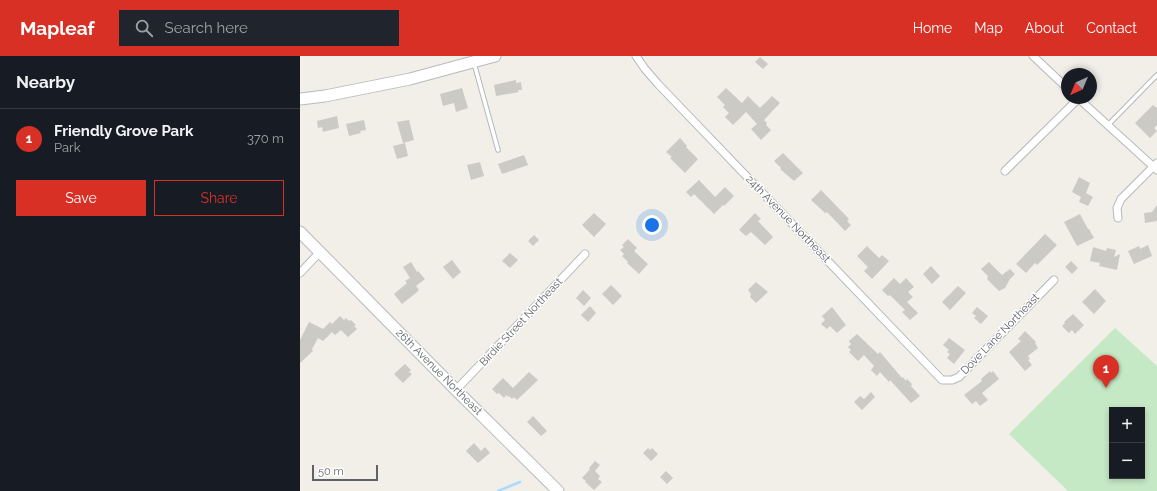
<!DOCTYPE html>
<html lang="en">
<head>
<meta charset="utf-8">
<style>
  :root { --surface:#171b24; --page:#20242c; --text:#f1f3f6; --muted:#9ea1a6; --line:#363941; --accent:#d93025 }
  body { margin:0; font-family:Raleway,sans-serif; background:var(--page); color:var(--text) }
  .controls { position:absolute; right:12px; bottom:12px; display:grid; overflow:hidden; border-radius:0px; box-shadow:0 2px 6px #0003 }
  .controls button { width:36px; height:36px; display:grid; place-items:center; padding:0; border:0; border-bottom:1px solid var(--line); background:var(--surface); color:var(--text); font:20px sans-serif }
  .compass { position:absolute; left:761px; top:12px; width:36px; height:36px; border-radius:50%; background:var(--surface); box-shadow:0 2px 6px #0003; rotate:224deg }
  .scale { position:absolute; left:12px; bottom:10px; width:66px; box-sizing:border-box; padding-left:4px; border:2px solid #5f6368; border-top:0; font-size:11px; line-height:14px; white-space:nowrap; color:#5f6368; -webkit-text-stroke:3px #fff; paint-order:stroke }
  .you { position:absolute; left:352px; top:169px; width:14px; height:14px; margin:-10px; border:3px solid #fff; border-radius:50%; background:#1a73e8; box-shadow:0 0 0 6px #1a73e833 }
  .badge { display:grid; place-items:center; width:26px; height:26px; border-radius:50%; background:var(--accent); color:#fff; font-size:13px; font-weight:700 }
  .pin { position:absolute; translate:-50% -33px; filter:drop-shadow(0 1px 2px #0008) }
  .pin::after { content:''; position:absolute; top:21px; width:14px; height:12px; background:inherit; clip-path:polygon(0 0,100% 0,50% 100%) }
  .list { margin:0; padding:0; list-style:none }
  h2 { display:flex; justify-content:space-between; align-items:center; height:52px; margin:0; padding:0 16px; font-size:17px }
  h2 small { font-size:13px; font-weight:400; color:var(--muted) }
  .list li { display:grid; grid-template-columns:26px 1fr auto; gap:12px; align-items:center; box-sizing:border-box; height:60px; padding:0 16px; border-top:1px solid var(--line) }
  .list b { display:block; font-size:15px; white-space:nowrap }
  .list p { margin:0; font-size:13px; white-space:nowrap; color:var(--muted) }
  .list em { font-size:13px; font-style:normal; color:var(--muted) }
  .actions { display:flex; gap:8px; padding:12px 16px }
  .actions a { flex:1; padding:9px 0; border:1px solid var(--accent); border-radius:0px; text-align:center; font-size:14px; color:var(--accent) }
  .actions .main { background:var(--accent); color:#fff }
  .icon { flex:none; width:22px; height:22px; fill:none; stroke:currentColor; stroke-width:2; stroke-linecap:round; stroke-linejoin:round }
  .map { position:relative; flex:none; width:857px; height:435px; overflow:hidden }
  header { display:flex; align-items:center; gap:24px; box-sizing:border-box; height:56px; padding:0 20px; background:var(--accent); color:#fff }
  header strong { font-size:19px }
  nav { display:flex; gap:22px; margin-inline-start:auto; font-size:14px }
  .search { width:280px; height:36px; background:var(--page); display:flex; align-items:center; gap:10px; box-sizing:border-box; padding:0 14px; border-radius:0px; color:var(--muted); font-size:15px }
  main { display:flex }
  aside { flex:1; background:var(--surface) }
  .map>svg:first-child { display:block }
</style>
</head>
<body>
<header>
<strong>Mapleaf</strong>
<div class="search"><svg class="icon" aria-label="search" viewBox="0 0 24 24"><circle cx="10" cy="10" r="6"/><path d="M15 15l6 6"/></svg>Search here</div>
<nav><a>Home</a><a>Map</a><a>About</a><a>Contact</a></nav>
</header>
<main>
<aside>
<h2>Nearby<small></small></h2>
<ul class="list">
<li><span class="badge">1</span><div><b>Friendly Grove Park</b><p>Park</p></div><em>370 m</em></li>
</ul>
<div class="actions"><a class="main">Save</a><a>Share</a></div>
</aside>
<div class="map">
<svg width="857" height="435" viewBox="0 0 857 435">
  <rect width="100%" height="100%" fill="#f1efe8"/>
  <!-- green -->
  <path fill="#c5e8c5" fill-rule="evenodd" d="M815,272L857,310V435H768L709,378ZM812,354H842V420H812Z"/>
  <g fill="none" stroke-linecap="round" stroke-linejoin="round">
    <!-- stream -->
    <polyline stroke="#aadaff" stroke-width="2.5" points="198,435 220,426"/>
  </g>
  <!-- building -->
  <g fill="#cccac5">
    <polygon points="460,1 468,8 463,13 455,6"/>
    <polygon points="216,24 216,27 221,26 222,34 218,34 219,36 196,40 194,29"/>
    <polygon points="162,32 168,52 156,56 154,47 143,50 140,38"/>
    <polygon points="426,32 442,47 448,40 460,52 472,40 480,47 464,64 467,67 466,69 471,74 461,84 451,73 457,68 446,56 433,69 425,61 429,57 423,51 425,49 417,41"/>
    <polygon points="853,49 857,52 857,69 854,72 857,75 850,82 835,67"/>
    <polygon points="37,60 39,72 23,76 22,71 18,72 17,65"/>
    <polygon points="64,64 66,74 60,75 61,77 49,80 46,68"/>
    <polygon points="109,64 114,84 103,87 97,66"/>
    <polygon points="380,82 387,90 386,91 398,103 385,117 370,102 372,101 366,96"/>
    <polygon points="105,87 108,100 97,103 93,90"/>
    <polygon points="483,97 503,117 494,125 480,113 481,112 474,105"/>
    <polygon points="224,99 228,109 202,118 198,108"/>
    <polygon points="180,106 184,120 171,124 167,109"/>
    <polygon points="779,121 790,127 786,137 793,141 788,150 779,146 781,141 772,136"/>
    <polygon points="399,124 415,141 425,131 434,140 424,150 423,149 414,158 394,138 391,141 386,136"/>
    <polygon points="521,134 549,163 547,165 551,169 545,175 527,156 525,157 511,144"/>
    <polygon points="857,149 857,165 845,167 844,157 852,156"/>
    <polygon points="294,157 306,168 294,181 282,169"/>
    <polygon points="455,157 461,163 458,165 473,181 465,189 451,176 446,180 439,174"/>
    <polygon points="780,158 788,173 789,173 794,182 777,190 764,166"/>
    <polygon points="745,178 757,189 737,209 735,207 726,217 716,208"/>
    <polygon points="234,179 239,184 233,190 228,185"/>
    <polygon points="328,183 337,192 334,195 348,208 339,218 327,207 328,206 322,200 324,198 320,194 324,191 322,189"/>
    <polygon points="848,189 852,200 834,208 828,195 839,190 840,193"/>
    <polygon points="567,190 579,202 582,199 589,205 572,223 564,215 568,211 557,200"/>
    <polygon points="793,191 806,195 807,192 816,194 814,201 820,198 817,214 799,210 800,207 790,205"/>
    <polygon points="210,197 218,204 210,212 202,205"/>
    <polygon points="152,204 161,216 153,223 143,211"/>
    <polygon points="771,205 778,212 772,218 765,211"/>
    <polygon points="111,206 117,216 118,215 125,223 116,230 119,234 116,237 102,248 94,238 107,227 105,225 110,222 103,211"/>
    <polygon points="689,206 702,219 710,213 715,218 710,223 705,232 699,235 687,223 688,220 681,213"/>
    <polygon points="631,210 640,220 632,228 623,218"/>
    <polygon points="594,222 600,228 606,222 614,231 608,236 613,241 607,246 618,257 610,264 602,256 605,254 590,239 588,240 582,234"/>
    <polygon points="456,226 468,236 456,247 450,241 451,238 448,234"/>
    <polygon points="311,229 322,240 313,249 302,238"/>
    <polygon points="658,230 666,237 650,254 642,246"/>
    <polygon points="795,233 806,245 794,258 782,246"/>
    <polygon points="283,234 291,242 284,250 276,242"/>
    <polygon points="290,250 296,257 288,266 281,259"/>
    <polygon points="532,251 546,269 537,277 530,270 527,273 521,268 525,264 522,260"/>
    <polygon points="677,251 688,260 681,268 674,262 676,260 672,257"/>
    <polygon points="773,258 784,269 775,278 772,274 769,277 762,270 765,267 764,266"/>
    <polygon points="40,260 44,264 46,262 49,265 51,264 56,269 54,270 57,273 48,281 41,274 35,279 32,276 23,285 18,282 12,293 13,295 0,307 0,284 9,266 23,273 30,266 32,268"/>
    <polygon points="725,275 736,286 735,287 738,292 728,300 730,303 728,304 732,309 725,315 709,296 721,285 718,283"/>
    <polygon points="557,278 578,298 580,296 602,322 603,321 606,325 607,323 612,328 611,330 620,340 611,347 590,324 589,326 580,316 577,320 571,314 574,310 564,299 558,305 549,296 551,294 548,291 551,288 549,285"/>
    <polygon points="649,282 665,294 654,308 647,302 650,298 647,296 649,294 643,289"/>
    <polygon points="105,308 111,314 109,316 112,318 103,327 94,318"/>
    <polygon points="690,315 691,317 693,315 699,323 682,337 688,344 680,350 676,345 672,348 664,339 682,325 681,323"/>
    <polygon points="229,316 238,324 217,344 214,341 212,343 209,340 208,341 206,339 204,342 199,337 197,338 192,333 203,322 213,332"/>
    <polygon points="571,336 575,341 562,354 554,346 560,340 564,343"/>
    <polygon points="233,360 247,375 241,380 227,366"/>
    <polygon points="174,387 181,395 185,391 190,397 178,407 166,395"/>
    <polygon points="348,392 350,394 352,392 358,398 351,405 343,397"/>
    <polygon points="295,405 300,409 295,415 300,420 298,423 302,426 294,434 285,426 286,425 282,422 290,413 289,412"/>
    <polygon points="366,415 373,422 367,428 360,421"/>
  </g>
  <g fill="none" stroke-linecap="round" stroke-linejoin="round">
    <!-- lane casing -->
    <g stroke="#b5b8bc" stroke-width="5.5">
      <g id="lane">
        <polyline points="174,7 198,94"/>
        <polyline points="808,69 857,19"/>
      </g>
    </g>
    <!-- street casing -->
    <g stroke="#b5b8bc" stroke-width="9">
      <g id="street">
        <polyline points="336,0 345,13 358,28 642,324 652,324 659,321 754,224"/>
        <polyline points="733,0 767,32"/>
        <polyline points="778,42 857,114"/>
        <polyline points="705,115 779,42"/>
        <polyline points="818,162 817,152 821,143 857,107"/>
        <polyline points="0,217 20,196"/>
        <polyline points="156,334 285,198"/>
      </g>
    </g>
    <!-- secondary casing -->
    <g stroke="#b6babf" stroke-width="13">
      <g id="secondary">
        <polyline points="0,43 25,40 110,23 195,0"/>
        <polyline points="0,176 156,334 258,435"/>
      </g>
    </g>
    <!-- lane -->
    <use href="#lane" stroke="#fff" stroke-width="3.5"/>
    <!-- street -->
    <use href="#street" stroke="#fff" stroke-width="7"/>
    <!-- secondary -->
    <use href="#secondary" stroke="#fff" stroke-width="11"/>
  </g>
  <g text-anchor="middle" dominant-baseline="central" stroke-width="3" stroke-linejoin="round" paint-order="stroke">
    <!-- street labels -->
    <g font-size="11" fill="#5f6368" stroke="#fff">
      <text transform="translate(488 163) rotate(46)">24th Avenue Northeast</text>
      <text transform="translate(221 266) rotate(-47)">Birdie Street Northeast</text>
      <text transform="translate(700 278) rotate(-46)">Dove Lane Northeast</text>
      <text transform="translate(139 316) rotate(45)">26th Avenue Northeast</text>
    </g>
  </g>
</svg>
<div class="controls">
<button>+</button>
<button>−</button>
</div>
<svg class="compass" viewBox="-18 -18 36 36"><path d="M0-13l5 13h-10z" fill="#e53935"/><path d="M0 13l5-13h-10z" fill="#9ea1a6"/></svg>
<div class="scale">50 m</div>
<div class="you"></div>
<div class="pin badge" style="left:806px;top:332px">1</div>
</div>
</main>
</body>
</html>
